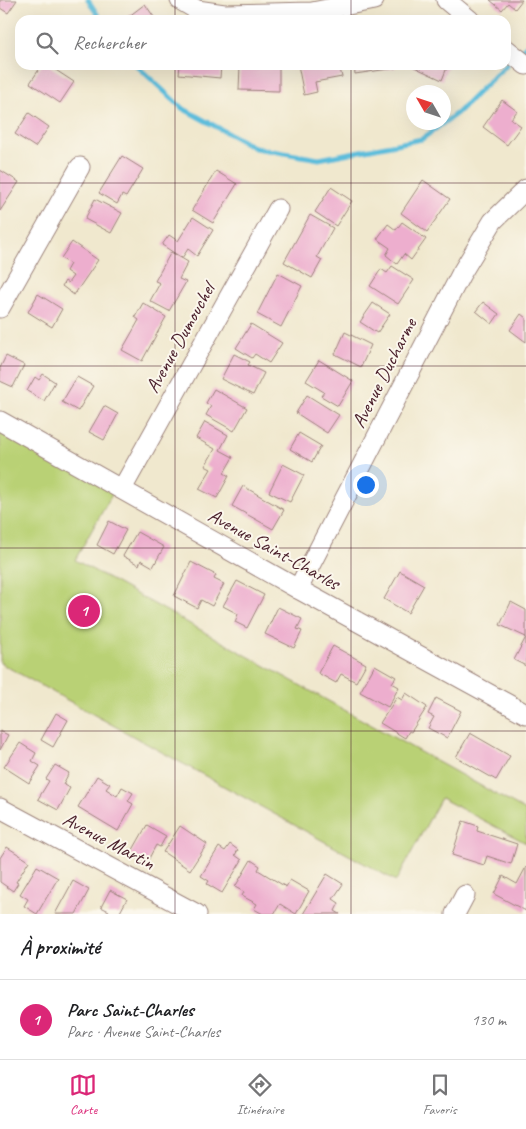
<!DOCTYPE html>
<html lang="fr">
<head>
<meta charset="utf-8">
<style>
  :root { --surface:#fff; --page:#f2f2f2; --text:#202124; --muted:#757577; --line:#e0e0e0; --accent:#db2777 }
  body { margin:0; font-family:Caveat,sans-serif; background:var(--page); color:var(--text) }
  .compass { position:absolute; left:406px; top:85px; width:45px; height:45px; border-radius:50%; background:var(--surface); box-shadow:0 5px 20px #0002; rotate:309deg }
  .you { position:absolute; left:365px; top:484px; width:18px; height:18px; margin:-12px; border:4px solid #fff; border-radius:50%; background:#1a73e8; box-shadow:0 0 0 8px #1a73e833 }
  .badge { display:grid; place-items:center; width:32px; height:32px; border-radius:50%; background:var(--accent); color:#fff; font-size:16px; font-weight:700 }
  .pin { position:absolute; translate:-50% -50%; border:2px solid #fff; box-shadow:0 1px 5px #0006 }
  .list { margin:0; padding:0; list-style:none }
  h2 { display:flex; justify-content:space-between; align-items:center; height:65px; margin:0; padding:0 20px; font-size:21px }
  h2 small { font-size:16px; font-weight:400; color:var(--muted) }
  .list li { display:grid; grid-template-columns:32px 1fr auto; gap:15px; align-items:center; box-sizing:border-box; height:80px; padding:0 20px; border-top:1px solid var(--line) }
  .list b { display:block; font-size:19px; white-space:nowrap }
  .list p { margin:0; font-size:16px; white-space:nowrap; color:var(--muted) }
  .list em { font-size:16px; font-style:normal; color:var(--muted) }
  .icon { flex:none; width:28px; height:28px; fill:none; stroke:currentColor; stroke-width:2; stroke-linecap:round; stroke-linejoin:round }
  .map { position:relative; flex:none; width:526px; height:914px; overflow:hidden }
  .search { position:absolute; background:var(--surface); box-shadow:0 5px 20px #0002; left:15px; right:15px; top:15px; height:55px; display:flex; align-items:center; gap:12px; box-sizing:border-box; padding:0 18px; border-radius:15px; color:var(--muted); font-size:19px }
  .sheet { height:145px; background:var(--surface) }
  nav { display:flex; justify-content:space-around; align-items:center; box-sizing:border-box; height:70px; border-top:1px solid var(--line); background:var(--surface); font-size:14px; color:var(--muted) }
  nav a { display:grid; justify-items:center; gap:2px }
  nav .on { color:var(--accent) }
  .map>svg:first-child { display:block }
</style>
</head>
<body>
<div class="map">
<svg width="526" height="914" viewBox="0 0 526 914">
  <rect width="100%" height="100%" fill="#fbf7ec"/>
  <filter id="ink" filterUnits="userSpaceOnUse"><feTurbulence type="fractalNoise" baseFrequency=".02" numOctaves="2"/><feDisplacementMap in="SourceGraphic" scale="10" xChannelSelector="R" yChannelSelector="G"/><feConvolveMatrix kernelMatrix="1 2 1 2 8 2 1 2 1" color-interpolation-filters="sRGB"/></filter>
  <filter id="wash" filterUnits="userSpaceOnUse"><feTurbulence type="fractalNoise" baseFrequency=".0096" numOctaves="4" result="noise"/><feDisplacementMap in="SourceGraphic" scale="20" xChannelSelector="R" yChannelSelector="G"/><feGaussianBlur stdDeviation="1.12" result="paint"/><feColorMatrix in="noise" values="0 0 0 0 0 0 0 0 0 0 0 0 0 0 0 0 0 1.4 0 .05"/><feComposite in="paint" operator="in"/></filter>
  <g filter="url(#wash)">
    <rect width="100%" height="100%" fill="#f0e8ce"/>
    <!-- green -->
    <polygon fill="#b9d175" stroke="#827850" points="0,428 114,491 75,560 526,811 526,843 441,798 396,881 0,663"/>
    <g fill="none" stroke-linecap="round" stroke-linejoin="round">
      <!-- stream -->
      <g stroke="#5dbddb" stroke-width="5">
        <polyline points="88,0 101,20"/>
        <polyline points="518,53 526,46"/>
        <polyline points="136,65 182,108 255,148 319,159 422,139 457,113 512,59"/>
      </g>
    </g>
    <g id="blocks">
      <!-- building -->
      <g fill="#edaece">
        <polygon points="0,0 17,0 8,13 0,8"/>
        <polygon points="490,0 522,0 515,9 508,3 502,10"/>
        <polygon points="145,4 156,20 124,20"/>
        <polygon points="42,65 48,65 74,82 60,103 30,83"/>
        <polygon points="180,65 221,65 220,78 179,74"/>
        <polygon points="240,65 279,65 279,91 239,90"/>
        <polygon points="298,65 339,65 342,77 315,82 317,92 304,95"/>
        <polygon points="354,65 395,65 395,68 355,74"/>
        <polygon points="410,65 448,65 442,80"/>
        <polygon points="502,100 517,111 511,119 521,126 507,145 483,127"/>
        <polygon points="29,113 49,127 35,147 15,134"/>
        <polygon points="122,156 143,169 126,197 122,195 117,204 99,193"/>
        <polygon points="0,170 19,182 0,211"/>
        <polygon points="216,171 237,184 213,223 192,210"/>
        <polygon points="423,180 450,199 427,232 401,213"/>
        <polygon points="331,187 352,201 336,226 315,212"/>
        <polygon points="95,199 122,213 111,233 85,219"/>
        <polygon points="310,215 333,228 317,257 322,260 312,278 284,262"/>
        <polygon points="193,217 213,230 197,256 188,249 182,258 162,245 169,235 178,241"/>
        <polygon points="402,222 426,239 411,260 404,254 397,264 386,255 390,248 377,239 388,224 396,230"/>
        <polygon points="72,242 98,260 74,295 62,286 65,281 68,283 73,276 66,271 70,264 61,258"/>
        <polygon points="171,252 188,262 179,279 186,282 169,311 150,301 160,283 155,281"/>
        <polygon points="392,266 414,280 398,304 370,286 381,269 387,273"/>
        <polygon points="278,273 302,286 281,327 257,314"/>
        <polygon points="38,294 62,309 52,327 28,312"/>
        <polygon points="483,302 499,314 492,324 476,311"/>
        <polygon points="143,303 166,317 142,361 122,350 139,320 135,317"/>
        <polygon points="373,303 390,314 377,333 360,322"/>
        <polygon points="521,314 526,318 526,342 510,330"/>
        <polygon points="251,324 282,343 269,363 255,354 252,358 236,348"/>
        <polygon points="345,332 371,345 361,367 335,354"/>
        <polygon points="234,354 250,362 248,365 264,373 253,395 221,379"/>
        <polygon points="6,356 24,365 13,387 0,381 0,368"/>
        <polygon points="319,360 353,381 338,406 321,396 324,392 306,381"/>
        <polygon points="43,374 55,382 44,401 27,391 35,377 39,380"/>
        <polygon points="77,377 93,386 78,411 62,402"/>
        <polygon points="214,389 247,408 234,431 206,415 211,406 206,403"/>
        <polygon points="307,395 339,415 327,433 296,413"/>
        <polygon points="104,406 118,414 104,440 89,432"/>
        <polygon points="205,422 228,435 220,450 233,457 224,473 229,476 217,498 199,489 211,469 205,466 215,449 196,438"/>
        <polygon points="299,433 321,446 312,462 290,449"/>
        <polygon points="283,464 304,475 290,502 269,492"/>
        <polygon points="243,486 284,510 273,529 232,506"/>
        <polygon points="109,521 126,530 113,554 97,545"/>
        <polygon points="137,532 164,547 153,567 141,560 139,565 123,556"/>
        <polygon points="191,562 216,575 214,579 224,584 212,606 201,600 197,608 174,596"/>
        <polygon points="400,571 424,585 408,613 384,599"/>
        <polygon points="237,581 264,595 247,628 235,622 238,614 223,606"/>
        <polygon points="511,602 526,610 526,666 514,660 526,637 500,625"/>
        <polygon points="278,607 302,619 297,629 302,631 294,648 265,634"/>
        <polygon points="333,646 366,664 356,682 341,674 336,683 318,673"/>
        <polygon points="375,665 396,677 392,683 399,687 388,707 360,692"/>
        <polygon points="406,693 427,707 411,732 409,731 405,738 380,723 397,697 402,700"/>
        <polygon points="436,698 461,711 447,738 428,728 434,717 428,714"/>
        <polygon points="56,713 68,720 53,747 41,740"/>
        <polygon points="0,731 8,735 0,750"/>
        <polygon points="470,733 510,756 496,780 456,757"/>
        <polygon points="20,743 36,753 32,761 40,766 29,783 4,767"/>
        <polygon points="55,765 69,773 63,784 70,788 58,810 38,799 49,781 46,779"/>
        <polygon points="97,776 110,784 106,789 117,796 122,787 133,793 128,801 133,804 118,831 78,807"/>
        <polygon points="463,821 478,826 477,831 517,844 511,864 487,856 484,865 452,855"/>
        <polygon points="147,825 166,836 160,847 156,845 146,864 130,855"/>
        <polygon points="180,826 207,844 190,870 163,852"/>
        <polygon points="230,844 238,850 235,855 242,860 222,893 207,884 209,881 201,876 219,847 225,851"/>
        <polygon points="7,847 29,861 16,882 18,883 13,891 0,882 0,858"/>
        <polygon points="251,860 260,866 258,870 286,887 290,880 309,891 296,914 280,904 274,914 263,914 254,909 257,904 242,896 244,892 235,887"/>
        <polygon points="37,866 58,878 37,914 24,906 28,899 20,894"/>
        <polygon points="526,867 526,911 494,894 503,876 517,884"/>
        <polygon points="327,874 343,884 333,899 339,903 335,911 340,914 303,914"/>
        <polygon points="73,881 89,890 76,914 55,914"/>
        <polygon points="110,890 127,899 119,914 107,914 109,911 101,907"/>
      </g>
    </g>
  </g>
  <g filter="url(#ink)">
    <use href="#blocks" fill-opacity="0" stroke="#9d847c" stroke-width="1"/>
    <g fill="none" stroke-linecap="round" stroke-linejoin="round">
      <!-- street casing -->
      <g stroke="#9d847c" stroke-width="21">
        <g id="street">
          <polyline points="180,0 197,10 224,14 312,12 374,0"/>
          <polyline points="446,0 470,20"/>
          <polyline points="506,49 526,65"/>
          <polyline points="0,308 80,167"/>
          <polyline points="0,421 298,589 526,714"/>
          <polyline points="122,489 278,209"/>
          <polyline points="298,589 461,274 493,221 526,189"/>
          <polyline points="0,808 197,914"/>
          <polyline points="455,914 465,895"/>
        </g>
      </g>
      <!-- street -->
      <use href="#street" stroke="#fff" stroke-width="19"/>
    </g>
  </g>
  <!-- grid -->
  <path fill="none" stroke="#4a1f2b" stroke-width="1" stroke-opacity="0.55" d="M175,0V20M351,0V20M175,65V914M351,65V914M0,183H526M0,366H526M0,548H526M0,731H526"/>
  <g text-anchor="middle" dominant-baseline="central" stroke-width="4" stroke-linejoin="round" paint-order="stroke">
    <!-- street labels -->
    <g font-size="20" fill="#4a1f2b" stroke="#fbf7ec">
      <text transform="translate(180 338) rotate(-61)">Avenue Dumouchel</text>
      <text transform="translate(384 373) rotate(-63)">Avenue Ducharme</text>
      <text transform="translate(274 549) rotate(29)">Avenue Saint-Charles</text>
      <text transform="translate(109 841) rotate(28)">Avenue Martin</text>
    </g>
  </g>
</svg>
<svg class="compass" viewBox="-18 -18 36 36"><path d="M0-13l5 13h-10z" fill="#e53935"/><path d="M0 13l5-13h-10z" fill="#757577"/></svg>
<div class="you"></div>
<div class="pin badge" style="left:84px;top:611px">1</div>
<div class="search"><svg class="icon" aria-label="search" viewBox="0 0 24 24"><circle cx="10" cy="10" r="6"/><path d="M15 15l6 6"/></svg>Rechercher</div>
</div>
<section class="sheet">
<h2>À proximité<small></small></h2>
<ul class="list">
<li><span class="badge">1</span><div><b>Parc Saint-Charles</b><p>Parc · Avenue Saint-Charles</p></div><em>130 m</em></li>
</ul>
</section>
<nav>
<a class="on"><svg class="icon" aria-label="map" viewBox="0 0 24 24"><path d="M3 6l6-2 6 2 6-2v14l-6 2-6-2-6 2zM9 4v14M15 6v14"/></svg>Carte</a>
<a><svg class="icon" aria-label="directions" viewBox="0 0 24 24"><path d="M12 3l9 9-9 9-9-9zM9 14v-3h6M13 9l2 2-2 2"/></svg>Itinéraire</a>
<a><svg class="icon" aria-label="saved" viewBox="0 0 24 24"><path d="M7 4h10v16l-5-4-5 4z"/></svg>Favoris</a>
</nav>
</body>
</html>
